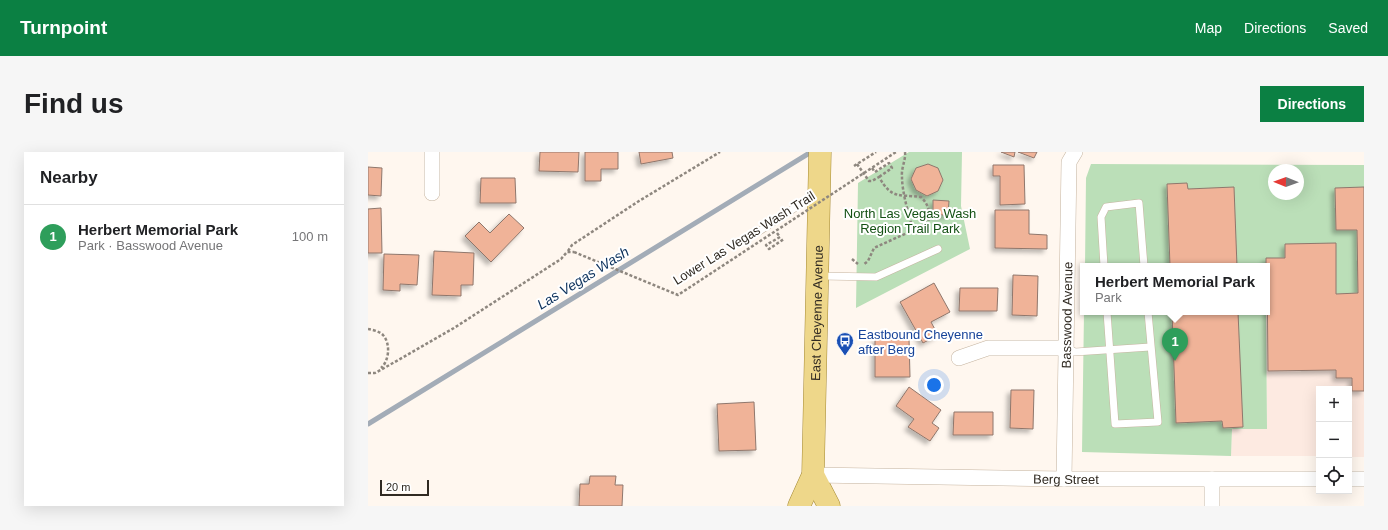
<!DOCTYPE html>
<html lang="en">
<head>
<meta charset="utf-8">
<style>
  :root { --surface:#fff; --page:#f6f6f6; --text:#202124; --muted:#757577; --line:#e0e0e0; --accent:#0b8043 }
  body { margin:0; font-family:Arial,sans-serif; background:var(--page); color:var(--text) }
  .controls { position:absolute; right:12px; bottom:12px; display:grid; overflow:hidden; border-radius:0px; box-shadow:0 4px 16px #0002 }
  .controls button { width:36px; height:36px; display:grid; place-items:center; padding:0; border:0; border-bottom:1px solid var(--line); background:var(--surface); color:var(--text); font:20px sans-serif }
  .compass { position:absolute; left:900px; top:12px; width:36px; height:36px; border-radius:50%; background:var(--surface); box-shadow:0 4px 16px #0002; rotate:271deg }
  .scale { position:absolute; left:12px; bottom:10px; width:49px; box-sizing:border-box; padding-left:4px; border:2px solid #302a22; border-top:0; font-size:11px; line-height:14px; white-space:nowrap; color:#302a22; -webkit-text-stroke:3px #fff; paint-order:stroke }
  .you { position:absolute; left:566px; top:233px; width:14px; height:14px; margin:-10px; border:3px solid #fff; border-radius:50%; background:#1a73e8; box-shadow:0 0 0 6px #1a73e833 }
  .badge { display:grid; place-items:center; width:26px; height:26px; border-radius:50%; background:var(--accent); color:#fff; font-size:13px; font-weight:700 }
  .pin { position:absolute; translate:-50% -33px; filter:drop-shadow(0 1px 2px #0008) }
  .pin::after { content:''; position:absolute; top:21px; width:14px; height:12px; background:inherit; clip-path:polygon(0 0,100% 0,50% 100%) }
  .popup { position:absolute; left:712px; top:111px; width:190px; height:52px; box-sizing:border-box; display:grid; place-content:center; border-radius:0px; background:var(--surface); filter:drop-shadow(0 1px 3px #0005); font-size:13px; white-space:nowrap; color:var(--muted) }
  .popup b { font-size:15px; color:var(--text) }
  .popup::after { content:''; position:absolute; left:50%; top:100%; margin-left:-8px; border:8px solid transparent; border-top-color:var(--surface) }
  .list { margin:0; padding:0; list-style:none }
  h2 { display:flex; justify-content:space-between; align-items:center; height:52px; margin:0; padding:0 16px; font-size:17px }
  h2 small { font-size:13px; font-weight:400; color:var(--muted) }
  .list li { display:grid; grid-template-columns:26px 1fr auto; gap:12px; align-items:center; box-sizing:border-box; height:64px; padding:0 16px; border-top:1px solid var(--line) }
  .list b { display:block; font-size:15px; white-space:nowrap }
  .list p { margin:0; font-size:13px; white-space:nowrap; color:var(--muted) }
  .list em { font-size:13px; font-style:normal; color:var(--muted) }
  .icon { flex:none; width:22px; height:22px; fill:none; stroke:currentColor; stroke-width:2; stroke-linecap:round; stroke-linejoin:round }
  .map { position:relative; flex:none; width:996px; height:354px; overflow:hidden; border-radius:0px }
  header { display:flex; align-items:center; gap:24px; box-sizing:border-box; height:56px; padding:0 20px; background:var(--accent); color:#fff }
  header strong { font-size:19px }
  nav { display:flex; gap:22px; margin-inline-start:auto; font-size:14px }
  .intro { display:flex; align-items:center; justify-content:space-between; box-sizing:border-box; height:96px; padding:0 24px }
  h1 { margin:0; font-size:28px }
  .button { padding:10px 18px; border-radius:0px; background:var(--accent); color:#fff; font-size:14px; font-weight:700 }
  main { display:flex; gap:24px; padding:0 24px }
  aside { flex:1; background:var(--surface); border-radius:0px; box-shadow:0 4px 16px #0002 }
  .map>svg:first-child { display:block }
</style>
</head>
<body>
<header>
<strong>Turnpoint</strong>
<nav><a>Map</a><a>Directions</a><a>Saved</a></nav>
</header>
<div class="intro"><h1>Find us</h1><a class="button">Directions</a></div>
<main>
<aside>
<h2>Nearby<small></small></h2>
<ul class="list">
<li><span class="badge" style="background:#2e9e5b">1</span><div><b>Herbert Memorial Park</b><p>Park · Basswood Avenue</p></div><em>100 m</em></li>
</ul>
</aside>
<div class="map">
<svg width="996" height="354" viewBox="0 0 996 354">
  <defs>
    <filter id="shadow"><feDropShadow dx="-3.5" dy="3.5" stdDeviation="2" flood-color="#0004"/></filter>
  </defs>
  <rect width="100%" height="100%" fill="#fff7ef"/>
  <!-- education -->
  <polygon fill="#fdeae1" points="899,142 996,142 996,305 981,305 981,237 951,237 951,304 863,304 864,277 899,277 898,160 899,160"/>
  <!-- green -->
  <g fill="#bbdfb8" fill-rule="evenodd">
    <polygon points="541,0 594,0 593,54 602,97 488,156 490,31"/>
    <path d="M723,12L996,13V142H899V114H717L718,26ZM906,18H930V42H906Z"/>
    <polygon points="716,160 898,160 899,277 864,277 863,304 714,300"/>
  </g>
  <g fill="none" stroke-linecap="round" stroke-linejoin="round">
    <!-- stream -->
    <polyline stroke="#a3acb7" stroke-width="5" points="0,272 443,0"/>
  </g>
  <!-- building -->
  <g fill="#f0b398" stroke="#8f776c" filter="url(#shadow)">
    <polygon points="172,0 211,0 210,20 171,19"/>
    <polygon points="217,0 250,0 250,17 233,17 233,29 217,29"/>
    <polygon points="271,0 304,0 305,6 273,12"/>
    <polygon points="633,0 647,0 646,5"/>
    <polygon points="650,0 669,0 666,6"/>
    <polygon points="560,12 570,16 575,28 570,39 559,44 548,38 543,27 548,16"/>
    <polygon points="625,13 656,13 657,52 632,53 632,24 625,24"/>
    <polygon points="0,15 14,16 13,44 0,43"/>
    <polygon points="113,26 147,26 148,51 112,51"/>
    <polygon points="819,31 820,37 866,35 869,114 802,114 799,32"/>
    <polygon points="996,35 996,239 984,239 984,226 968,226 968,218 900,219 899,114 898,114 898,106 917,106 917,92 968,91 968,142 990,141 989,78 968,78 967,36"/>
    <polygon points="565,48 581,49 580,63 565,63"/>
    <polygon points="13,56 14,101 0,101 0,57"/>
    <polygon points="627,58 661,58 661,82 679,83 679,97 627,96"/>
    <polygon points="141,62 156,76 123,110 97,84 111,70 122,81"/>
    <polygon points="66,99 106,101 105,133 93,133 93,144 64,143"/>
    <polygon points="16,102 51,103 49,133 32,132 32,139 15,138"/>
    <polygon points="645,123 670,124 669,164 644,163"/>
    <polygon points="566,131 582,160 563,170 570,183 555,191 532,150"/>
    <polygon points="592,136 630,136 629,159 591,159"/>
    <polygon points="804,160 870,160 875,275 855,276 854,269 808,271"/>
    <polygon points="541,186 542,225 507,225 507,187"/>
    <polygon points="541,235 573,258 564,271 571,276 562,289 540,275 546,267 528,254"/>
    <polygon points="643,238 666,238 665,277 642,276"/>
    <polygon points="386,250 388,298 351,299 349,252"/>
    <polygon points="586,260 625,260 625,283 585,283"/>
    <polygon points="222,324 248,324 247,333 255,333 254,354 211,354 212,332 221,332"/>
  </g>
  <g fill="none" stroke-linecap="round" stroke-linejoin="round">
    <!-- lane casing -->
    <g stroke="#c5b4a0" stroke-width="8">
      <g id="lane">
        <polyline points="390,80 448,42"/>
        <polyline points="736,114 733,65 738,55 771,51 776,114"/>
        <polyline points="452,124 508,125 570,97"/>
        <polyline points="739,160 747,272 790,270 780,160"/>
        <polyline points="698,196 707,200 782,195"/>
      </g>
    </g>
    <!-- street casing -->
    <g stroke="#c5b4a0" stroke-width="16">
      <g id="street">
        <polyline points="64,41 64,0"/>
        <polyline points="591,206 620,196 698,196"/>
        <path id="s1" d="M445,323L696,327H951"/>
        <path id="s2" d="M696,327L701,10L707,0"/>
        <polyline points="981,327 996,327"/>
        <polyline points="844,354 844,327"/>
      </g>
    </g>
    <!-- primary casing -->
    <g stroke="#a48933" stroke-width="23">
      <g id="primary">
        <polyline points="445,323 461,354"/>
        <path id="s3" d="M431,354L445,323L452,0"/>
      </g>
    </g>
    <!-- path -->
    <g stroke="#8e877f" stroke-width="2.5" stroke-dasharray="3 2" stroke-linecap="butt">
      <path d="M537,0C538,8 533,16 534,25C534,40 541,64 545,78"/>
      <path d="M489,12L501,29H504L511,25C524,48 531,42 553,45C560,52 563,60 560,70L552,75L506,96L500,109L495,113"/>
      <polyline points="486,14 508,0"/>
      <polyline points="504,16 507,20 521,11 524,16 511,25"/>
      <polyline points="409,81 412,85 398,93 401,97 416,87"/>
      <polyline points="200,99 204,93 271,49 352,0"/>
      <polyline points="484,107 490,112"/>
      <path d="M0,177C5,178 11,179 15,183C23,192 21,209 13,216"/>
      <polyline points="0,221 7,221 18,215 86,176 193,107 199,100 206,100"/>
    </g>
    <!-- lane -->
    <use href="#lane" stroke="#fff" stroke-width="7"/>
    <!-- street -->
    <use href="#street" stroke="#fff" stroke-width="15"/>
    <!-- primary -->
    <use href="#primary" stroke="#eed78a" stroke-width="22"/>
    <!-- path-bridge -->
    <polyline stroke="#8e877f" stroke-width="2.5" stroke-dasharray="3 2" stroke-linecap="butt" points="206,100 310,143 528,0"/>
  </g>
  <!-- icons -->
  <defs>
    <g id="bus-pin" transform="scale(0.9)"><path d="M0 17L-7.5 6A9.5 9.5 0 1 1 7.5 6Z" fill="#1a4fb4" stroke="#fff"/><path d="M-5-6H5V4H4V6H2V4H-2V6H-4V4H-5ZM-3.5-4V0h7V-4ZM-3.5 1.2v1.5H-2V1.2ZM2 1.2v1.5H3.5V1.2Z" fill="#fff"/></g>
  </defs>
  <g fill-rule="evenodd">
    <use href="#bus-pin" x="477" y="189"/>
  </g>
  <g text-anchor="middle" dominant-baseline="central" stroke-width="4" stroke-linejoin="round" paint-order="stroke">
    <!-- park labels -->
    <g font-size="13" fill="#135013" stroke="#fff">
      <text x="542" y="61">North Las Vegas Wash<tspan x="542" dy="15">Region Trail Park</tspan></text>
    </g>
    <!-- street labels -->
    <g font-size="13" fill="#302a22" stroke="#fff">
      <text transform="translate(376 86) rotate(-32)">Lower Las Vegas Wash Trail</text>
      <text stroke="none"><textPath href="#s3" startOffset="196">East Cheyenne Avenue</textPath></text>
      <text stroke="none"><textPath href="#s2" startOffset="164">Basswood Avenue</textPath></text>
      <text stroke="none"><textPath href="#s1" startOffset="253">Berg Street</textPath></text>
    </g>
    <!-- transit labels -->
    <g font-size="13" fill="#164399" stroke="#fff" text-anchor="start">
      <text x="490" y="182">Eastbound Cheyenne<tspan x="490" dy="15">after Berg</tspan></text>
    </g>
    <!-- water labels -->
    <g font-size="14" font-style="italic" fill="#0c315c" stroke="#fff">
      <text transform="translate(215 126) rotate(-32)">Las Vegas Wash</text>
    </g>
  </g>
</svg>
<div class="controls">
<button>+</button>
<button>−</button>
<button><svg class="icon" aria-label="locate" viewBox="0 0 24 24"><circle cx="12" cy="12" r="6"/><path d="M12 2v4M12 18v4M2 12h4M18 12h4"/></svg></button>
</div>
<svg class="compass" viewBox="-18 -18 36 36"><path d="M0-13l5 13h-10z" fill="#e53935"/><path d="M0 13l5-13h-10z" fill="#757577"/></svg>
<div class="scale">20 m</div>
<div class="you"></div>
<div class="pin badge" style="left:807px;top:209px;background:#2e9e5b">1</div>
<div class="popup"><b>Herbert Memorial Park</b>Park</div>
</div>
</main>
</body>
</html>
